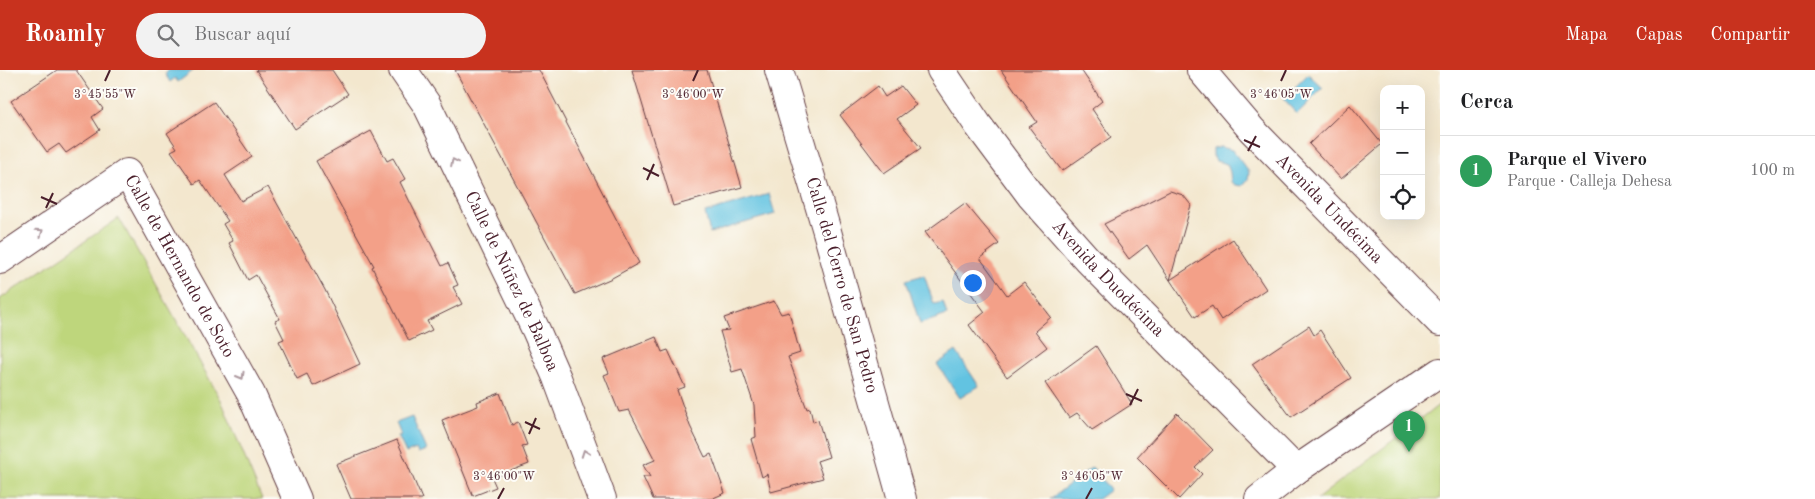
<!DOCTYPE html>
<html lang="es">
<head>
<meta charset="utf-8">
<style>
  :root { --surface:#fff; --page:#f2f2f2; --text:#202124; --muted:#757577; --line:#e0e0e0; --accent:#c8321e }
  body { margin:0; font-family:"Old Standard TT",serif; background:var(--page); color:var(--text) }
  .controls { position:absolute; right:15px; top:15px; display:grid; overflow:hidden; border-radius:10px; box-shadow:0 5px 20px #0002 }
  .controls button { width:45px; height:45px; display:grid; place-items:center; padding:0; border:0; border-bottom:1px solid var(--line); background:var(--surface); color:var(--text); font:25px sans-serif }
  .you { position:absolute; left:972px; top:212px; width:18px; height:18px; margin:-12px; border:4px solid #fff; border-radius:50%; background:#1a73e8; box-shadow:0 0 0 8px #1a73e833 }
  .badge { display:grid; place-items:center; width:32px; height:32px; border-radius:50%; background:var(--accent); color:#fff; font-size:16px; font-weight:700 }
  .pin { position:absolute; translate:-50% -41px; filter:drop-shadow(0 1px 2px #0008) }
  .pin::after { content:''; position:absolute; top:26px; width:18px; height:15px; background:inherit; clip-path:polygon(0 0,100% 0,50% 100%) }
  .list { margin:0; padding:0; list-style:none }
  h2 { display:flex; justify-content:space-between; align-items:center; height:65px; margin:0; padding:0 20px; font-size:21px }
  h2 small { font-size:16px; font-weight:400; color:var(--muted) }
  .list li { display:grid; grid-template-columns:32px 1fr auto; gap:15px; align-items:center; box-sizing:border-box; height:70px; padding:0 20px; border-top:1px solid var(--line) }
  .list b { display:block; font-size:19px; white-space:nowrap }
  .list p { margin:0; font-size:16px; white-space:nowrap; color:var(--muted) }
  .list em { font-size:16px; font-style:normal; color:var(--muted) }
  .icon { flex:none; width:28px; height:28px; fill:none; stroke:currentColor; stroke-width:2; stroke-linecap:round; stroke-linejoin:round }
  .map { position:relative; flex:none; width:1440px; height:429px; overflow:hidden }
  header { display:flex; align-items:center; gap:30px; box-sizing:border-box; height:70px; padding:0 25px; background:var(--accent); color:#fff }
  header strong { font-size:24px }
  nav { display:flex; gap:28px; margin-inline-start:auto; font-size:18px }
  .search { width:350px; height:45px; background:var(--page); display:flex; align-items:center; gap:12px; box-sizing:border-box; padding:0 18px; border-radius:28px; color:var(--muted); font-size:19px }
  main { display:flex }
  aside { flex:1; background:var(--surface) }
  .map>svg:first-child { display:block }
</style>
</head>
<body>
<header>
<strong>Roamly</strong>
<div class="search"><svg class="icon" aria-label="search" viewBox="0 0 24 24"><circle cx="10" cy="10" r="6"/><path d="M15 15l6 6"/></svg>Buscar aquí</div>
<nav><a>Mapa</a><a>Capas</a><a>Compartir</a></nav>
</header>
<main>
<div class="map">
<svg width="1440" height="429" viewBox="0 0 1440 429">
  <rect width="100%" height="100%" fill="#fdfcf7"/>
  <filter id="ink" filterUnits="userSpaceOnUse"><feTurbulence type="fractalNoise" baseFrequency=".02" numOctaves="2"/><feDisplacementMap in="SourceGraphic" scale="10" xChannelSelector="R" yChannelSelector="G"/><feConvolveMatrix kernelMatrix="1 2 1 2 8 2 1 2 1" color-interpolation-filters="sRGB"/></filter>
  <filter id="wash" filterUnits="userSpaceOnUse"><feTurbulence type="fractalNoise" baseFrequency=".0096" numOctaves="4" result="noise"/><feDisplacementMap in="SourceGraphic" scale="20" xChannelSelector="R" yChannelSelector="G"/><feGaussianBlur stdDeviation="1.12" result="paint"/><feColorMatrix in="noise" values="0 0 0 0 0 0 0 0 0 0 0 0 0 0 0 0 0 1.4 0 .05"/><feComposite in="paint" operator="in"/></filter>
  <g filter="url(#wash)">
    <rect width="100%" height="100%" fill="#f3e7ce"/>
    <!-- green -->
    <g fill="#bed67b" stroke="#847a53">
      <polygon points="119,148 221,330 262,429 0,429 0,229"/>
      <polygon points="1440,334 1440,429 1317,429"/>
    </g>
    <!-- water -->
    <g fill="#62c3e1" stroke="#567186">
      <polygon points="169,0 194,0 178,12 175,8 170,12 165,4"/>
      <polygon points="1308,4 1323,18 1297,44 1283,29"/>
      <polygon points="1221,77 1232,80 1249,102 1248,109 1242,116 1235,115 1231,112 1230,102 1227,94 1216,91 1213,86 1213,79"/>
      <polygon points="769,124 775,144 710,163 705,143"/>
      <polygon points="924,205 934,234 943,232 947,245 920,254 906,210"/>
      <polygon points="956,281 979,316 960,328 937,294"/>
      <polygon points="412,347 426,380 418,383 416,379 406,383 398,366 401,365 396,353"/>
      <polygon points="1092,397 1110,420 1098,429 1050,429"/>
    </g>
    <g id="blocks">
      <!-- building -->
      <g fill="#f3a088">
        <polygon points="57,0 76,0 103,39 92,47 100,60 66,83 59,74 47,82 11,31"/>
        <polygon points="256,0 332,0 348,24 295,59"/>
        <polygon points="455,0 539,0 639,193 612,208 575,224"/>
        <polygon points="632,0 707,0 742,117 673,136"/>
        <polygon points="1001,0 1081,0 1102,31 1092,39 1111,67 1062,101 1029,57 1037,52"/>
        <polygon points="878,16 885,27 901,16 916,35 897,49 921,78 884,103 840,45"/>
        <polygon points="214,32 252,87 225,105 241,131 268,117 325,220 360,294 313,316 307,304 297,309 279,271 284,269 275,251 280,249 256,205 248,210 229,173 233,171 223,154 228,151 200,110 194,114 171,81 177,78 167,63"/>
        <polygon points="1350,35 1382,74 1341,109 1309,74"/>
        <polygon points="371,61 387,91 393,88 405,109 400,112 442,196 448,193 458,215 453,217 462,234 427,251 432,260 409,271 372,197 374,196 316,91"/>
        <polygon points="1170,121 1183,125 1191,135 1170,210 1147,175 1129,189 1104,154"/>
        <polygon points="965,133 999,174 980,188 1007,225 1024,212 1051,247 1035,261 1047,277 1007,307 969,255 985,242 925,162"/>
        <polygon points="1233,169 1266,219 1221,250 1212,236 1195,247 1170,210"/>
        <polygon points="774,231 781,244 789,242 800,283 788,287 807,339 810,338 813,352 818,350 829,387 817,391 823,408 771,422 767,404 762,407 751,369 756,367 754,335 742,299 732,302 720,261 729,260 724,248"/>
        <polygon points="1309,256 1314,265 1320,260 1351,308 1291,347 1252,294"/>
        <polygon points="656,267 662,282 668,280 685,317 677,320 690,356 705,387 711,384 725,423 711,429 653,429 643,407 650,407 643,395 655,390 629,340 619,342 604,305 609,303 603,289"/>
        <polygon points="1096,276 1132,334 1092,360 1077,343 1069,348 1045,313"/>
        <polygon points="500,323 512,355 518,352 527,375 522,376 529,394 492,408 496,417 473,426 442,350 478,336 477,332"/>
        <polygon points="1177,343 1213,380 1195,397 1202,404 1179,429 1137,387"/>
        <polygon points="397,370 422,429 351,429 336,394"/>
      </g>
    </g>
  </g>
  <g filter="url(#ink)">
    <use href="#blocks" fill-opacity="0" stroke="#633d43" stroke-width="1"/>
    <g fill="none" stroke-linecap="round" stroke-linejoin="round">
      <!-- street casing -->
      <g stroke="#633d43" stroke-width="30">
        <g id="street">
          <path id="s1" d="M403,0L427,35L536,260L557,308L602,429"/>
          <path id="s2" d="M779,0L826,158L902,429"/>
          <path id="s3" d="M941,0L978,55L1031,126L1088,190L1296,400"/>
          <path id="s4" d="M1201,0L1252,60L1440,252"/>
          <path id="s5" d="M0,190L127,103L251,324L297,429"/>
          <polyline points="1259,429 1296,400 1440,302"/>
        </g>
      </g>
      <!-- street -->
      <use href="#street" stroke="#fff" stroke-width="28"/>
    </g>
    <!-- one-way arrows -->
    <defs><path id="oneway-chevron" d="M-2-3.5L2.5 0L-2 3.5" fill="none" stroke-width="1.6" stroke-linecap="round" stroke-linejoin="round" transform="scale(1.25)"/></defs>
    <g stroke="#ae9aa0">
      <use href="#oneway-chevron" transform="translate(454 92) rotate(-116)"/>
      <use href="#oneway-chevron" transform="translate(40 162) rotate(-35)"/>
      <use href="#oneway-chevron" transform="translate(241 306) rotate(60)"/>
      <use href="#oneway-chevron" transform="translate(585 383) rotate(-110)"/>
    </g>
  </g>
  <!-- ticks -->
  <path fill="none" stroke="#4a1f2b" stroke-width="2" d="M105,11L110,0M693,11L698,0M1281,11L1286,0M1244,70L1260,77M1248,81L1256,66M643,98L659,106M647,110L654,94M41,127L57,134M46,138L53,123M1126,324L1142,331M1130,335L1138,319M525,352L540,359M529,364L536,348M498,429L504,418M1086,429L1092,418"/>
  <g text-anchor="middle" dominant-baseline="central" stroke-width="4" stroke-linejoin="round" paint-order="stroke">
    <!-- street labels -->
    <g font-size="18" fill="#4a1f2b" stroke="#fdfcf7">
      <text stroke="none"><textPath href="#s4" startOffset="189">Avenida Undécima</textPath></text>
      <text stroke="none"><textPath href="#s5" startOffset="261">Calle de Hernando de Soto</textPath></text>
      <text stroke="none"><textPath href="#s3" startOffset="268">Avenida Duodécima</textPath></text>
      <text stroke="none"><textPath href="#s1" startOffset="238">Calle de Núñez de Balboa</textPath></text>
      <text stroke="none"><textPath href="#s2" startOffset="224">Calle del Cerro de San Pedro</textPath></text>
    </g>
  </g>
  <g font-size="12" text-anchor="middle" fill="#4a1f2b" stroke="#fdfcf7" stroke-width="4" stroke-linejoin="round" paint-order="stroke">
    <text x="105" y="28">3°45'55"W</text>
    <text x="693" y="28">3°46'00"W</text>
    <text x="1281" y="28">3°46'05"W</text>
    <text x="504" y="410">3°46'00"W</text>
    <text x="1092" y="410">3°46'05"W</text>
  </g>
</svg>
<div class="controls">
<button>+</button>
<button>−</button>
<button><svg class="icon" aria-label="locate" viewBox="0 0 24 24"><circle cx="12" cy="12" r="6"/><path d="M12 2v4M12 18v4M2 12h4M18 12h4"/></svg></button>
</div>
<div class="you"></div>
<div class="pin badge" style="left:1409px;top:382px;background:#2e9e5b">1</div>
</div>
<aside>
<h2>Cerca<small></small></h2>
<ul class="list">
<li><span class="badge" style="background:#2e9e5b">1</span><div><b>Parque el Vivero</b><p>Parque · Calleja Dehesa</p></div><em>100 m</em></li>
</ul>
</aside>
</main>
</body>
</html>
